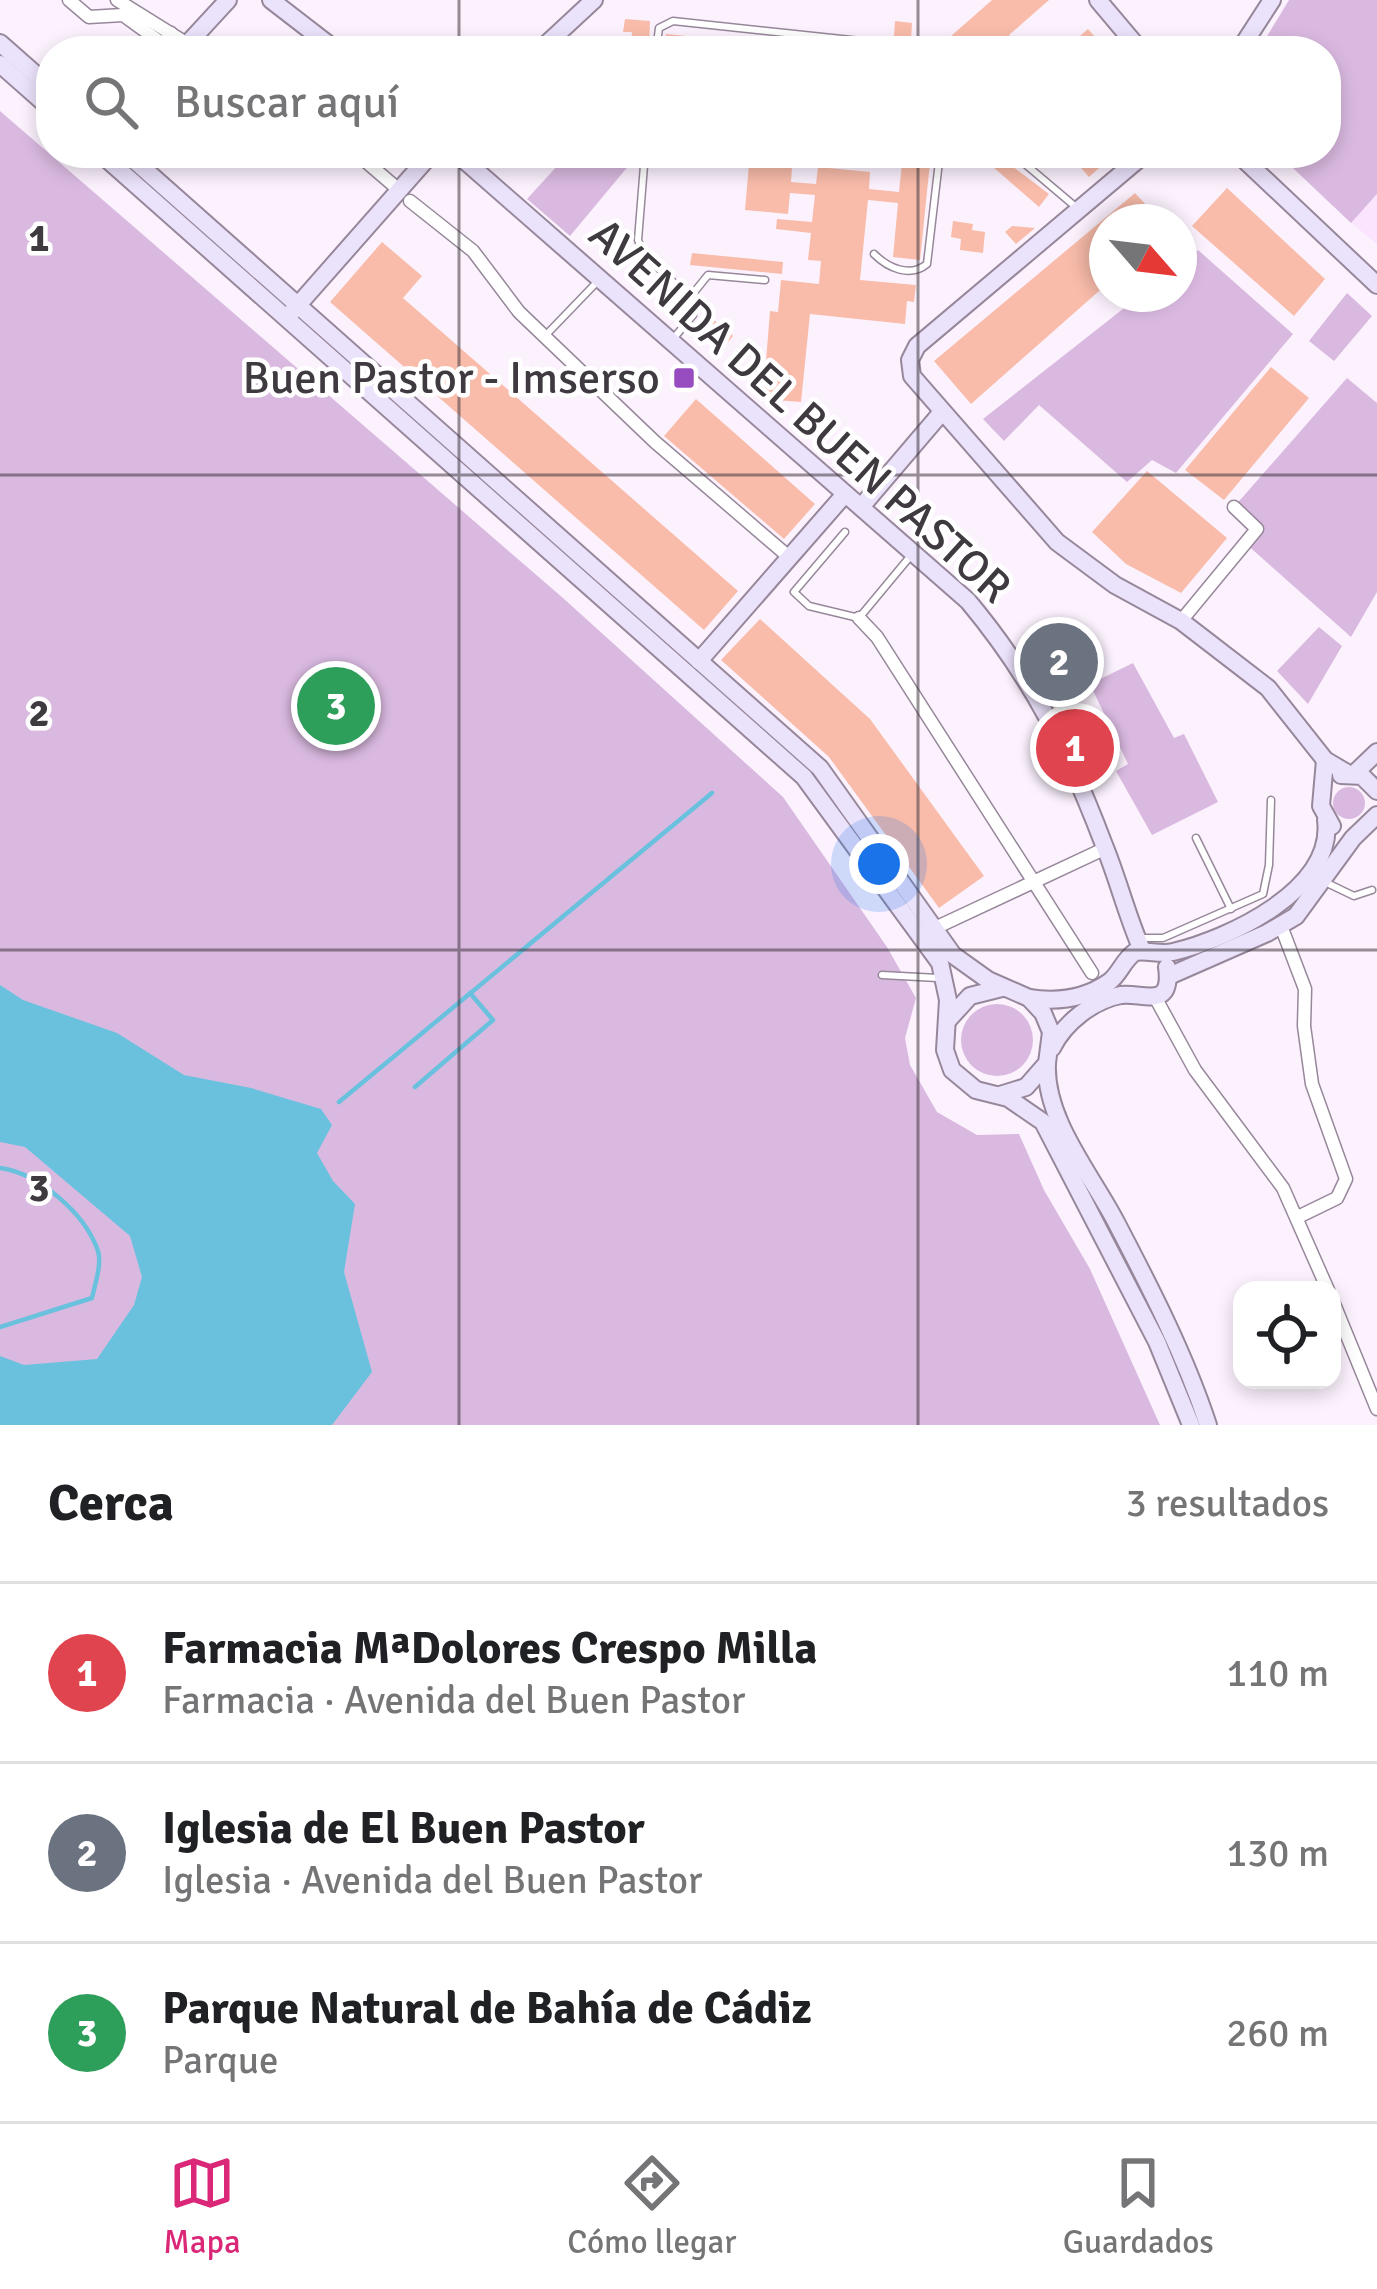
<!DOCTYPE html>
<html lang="es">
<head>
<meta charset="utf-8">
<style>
  :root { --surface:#fff; --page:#f2f2f2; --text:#202124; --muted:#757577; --line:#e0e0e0; --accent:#db2777 }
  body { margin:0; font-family:Signika,sans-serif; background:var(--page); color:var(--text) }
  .controls { position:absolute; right:36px; bottom:36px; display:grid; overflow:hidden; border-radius:24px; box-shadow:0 6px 18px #0003 }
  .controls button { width:108px; height:108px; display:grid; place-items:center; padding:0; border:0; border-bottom:3px solid var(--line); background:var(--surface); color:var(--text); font:60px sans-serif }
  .compass { position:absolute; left:1089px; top:204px; width:108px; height:108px; border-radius:50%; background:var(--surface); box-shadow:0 6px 18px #0003; rotate:118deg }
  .you { position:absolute; left:879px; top:864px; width:42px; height:42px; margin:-30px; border:9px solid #fff; border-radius:50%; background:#1a73e8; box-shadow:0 0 0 18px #1a73e833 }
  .badge { display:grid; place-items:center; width:78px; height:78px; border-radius:50%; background:var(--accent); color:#fff; font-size:39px; font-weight:700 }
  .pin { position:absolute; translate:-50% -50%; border:6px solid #fff; box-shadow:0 3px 12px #0006 }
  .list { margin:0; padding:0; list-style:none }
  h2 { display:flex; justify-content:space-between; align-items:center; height:156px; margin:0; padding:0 48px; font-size:51px }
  h2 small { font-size:39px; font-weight:400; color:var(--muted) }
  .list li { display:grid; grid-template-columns:78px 1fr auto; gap:36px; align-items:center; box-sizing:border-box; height:180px; padding:0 48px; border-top:3px solid var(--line) }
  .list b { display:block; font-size:45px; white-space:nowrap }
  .list p { margin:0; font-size:39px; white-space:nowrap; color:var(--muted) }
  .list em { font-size:39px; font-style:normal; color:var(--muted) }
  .icon { flex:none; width:66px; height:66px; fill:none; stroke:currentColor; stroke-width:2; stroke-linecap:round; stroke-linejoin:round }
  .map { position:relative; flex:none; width:1377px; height:1425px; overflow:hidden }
  .search { position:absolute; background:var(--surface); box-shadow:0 6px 18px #0003; left:36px; right:36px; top:36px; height:132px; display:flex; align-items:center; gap:30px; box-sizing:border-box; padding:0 42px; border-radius:48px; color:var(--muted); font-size:45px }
  .sheet { height:696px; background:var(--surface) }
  nav { display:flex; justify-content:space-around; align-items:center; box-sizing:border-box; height:168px; border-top:3px solid var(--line); background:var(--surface); font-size:33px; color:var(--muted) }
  nav a { display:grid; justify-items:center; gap:6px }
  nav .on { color:var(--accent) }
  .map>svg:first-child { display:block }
</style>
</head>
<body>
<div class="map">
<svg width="1377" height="1425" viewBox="0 0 1377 1425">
  <rect width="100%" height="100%" fill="#fcf2fe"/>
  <!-- built -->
  <polygon fill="#fae4fe" points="1377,194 1377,244 1351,223"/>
  <!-- green -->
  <g fill="#dab9e0">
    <polygon points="1289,0 1377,0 1377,194 1351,223 1277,153 1326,153 1326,51 1258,51"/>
    <polygon points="0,111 563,598 783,797 887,947 916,998 905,1038 910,1065 937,1112 977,1135 1019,1134 1044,1190 1090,1269 1160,1425 0,1425"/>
    <polygon points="569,153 618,153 630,164 570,236 527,199"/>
    <polygon points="1198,250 1293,334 1176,473 1152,460 1127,482 1039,405 1004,441 983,419 1142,294 1179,294 1179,265"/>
    <polygon points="1347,293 1372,316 1334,361 1309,341"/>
    <polygon points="1347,378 1377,403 1377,592 1351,637 1245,543 1257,529 1234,507"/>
    <polygon points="1319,627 1342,646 1308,704 1277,671"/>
    <polygon points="1133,663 1174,738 1184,734 1218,802 1152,835 1116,771 1128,764 1090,684"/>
    <circle cx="1349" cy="803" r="16"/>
    <circle cx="997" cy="1040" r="36"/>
  </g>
  <!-- water -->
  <polygon fill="#6ac1de" points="0,985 23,1000 117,1033 184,1075 251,1088 321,1109 332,1125 317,1153 333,1181 355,1204 344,1272 372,1372 332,1425 0,1425 0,1356 24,1365 97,1359 134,1305 142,1277 130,1236 25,1147 0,1142"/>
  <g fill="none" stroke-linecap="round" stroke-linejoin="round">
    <!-- stream -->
    <g stroke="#6ac1de" stroke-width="4.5">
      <polyline points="415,1087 493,1020 470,993"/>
      <polyline points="339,1102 712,793"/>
      <path d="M0,1168C38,1173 85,1213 98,1251C102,1264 95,1284 92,1298L0,1327"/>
    </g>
  </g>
  <!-- building -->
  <g fill="#f9bcaa">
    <polygon points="992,0 1049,0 1009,35 1023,51 934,51"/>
    <polygon points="625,19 650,21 649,51 630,51 632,32 623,32"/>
    <polygon points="895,21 912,23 911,40 926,51 893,51"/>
    <polygon points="1088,29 1107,51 1063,51"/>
    <polygon points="666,34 717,39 715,51 664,51"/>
    <polygon points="903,153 931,153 920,260 893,257 898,203 868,200 860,280 916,285 914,302 907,301 905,324 810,314 801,402 763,399 770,311 778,312 781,280 819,284 821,261 808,260 811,233 776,229 777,219 812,222 815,195 790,193 788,214 745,210 749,164 792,168 791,182 816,184 818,167 870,172 869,189 899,192"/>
    <polygon points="977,153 995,153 1049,194 1039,207"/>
    <polygon points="1068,153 1116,153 1089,177"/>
    <polygon points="1227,188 1325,279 1294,316 1192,226"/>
    <polygon points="1135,193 1162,222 1107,222 1107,284 971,404 934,361"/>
    <polygon points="953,221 973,224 972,230 985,232 983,253 960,250 961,239 951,237"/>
    <polygon points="1012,226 1035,228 1016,244 1005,232"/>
    <polygon points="382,242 422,276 403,298 738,591 704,630 330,302"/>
    <polygon points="692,253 783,262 782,274 690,265"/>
    <polygon points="709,316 733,336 723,348 699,328"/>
    <polygon points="1271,367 1309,398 1224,500 1185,470"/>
    <polygon points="696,399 815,504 784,539 664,436"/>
    <polygon points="1147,471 1227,538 1181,593 1126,564 1092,532"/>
    <polygon points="760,619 870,719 984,876 939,908 829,757 721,660"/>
  </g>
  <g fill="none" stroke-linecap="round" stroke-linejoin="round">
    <!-- lane casing -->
    <g stroke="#97879a" stroke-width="9">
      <g id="lane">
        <polyline points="656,51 659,28 673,21 870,42 882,51"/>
        <polyline points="645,153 638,240 643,253 695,303 693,315 673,339"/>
        <polyline points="1012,153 1077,208"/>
        <path d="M874,254C888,268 910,278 927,264L940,153"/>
        <polyline points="691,296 708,275 765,280"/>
        <polyline points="544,337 597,282"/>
        <polyline points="845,532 794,592 809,606 859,618 913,553"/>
        <polyline points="1196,838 1231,909"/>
        <polyline points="1327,883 1354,896 1372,890"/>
        <polyline points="1141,938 1163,938 1263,894 1269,865 1271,800"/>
        <polyline points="882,975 938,978"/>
      </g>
    </g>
    <!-- street casing -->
    <g stroke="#97879a" stroke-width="15">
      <g id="street">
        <polyline points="69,0 89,17 123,15 163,44 171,33"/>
        <polyline points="117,0 199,51"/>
        <polyline points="356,153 399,190"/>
        <polyline points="410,201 473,251 519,312 655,442 789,557"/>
        <polyline points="859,618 877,637 1092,973"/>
        <polyline points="1181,621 1257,529 1234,507"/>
        <polyline points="1281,926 1305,989 1304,1026 1312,1084 1346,1179 1337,1198 1298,1217"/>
        <polyline points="935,928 1106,848"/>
        <polyline points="1155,997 1195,1070 1283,1188 1328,1290"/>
        <polyline points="1332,1299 1377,1409"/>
      </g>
    </g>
    <!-- secondary casing -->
    <g stroke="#97879a" stroke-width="20">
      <g id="secondary">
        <polyline points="271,0 337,51"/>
        <polyline points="1098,0 1141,51"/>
        <polyline points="0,43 51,88"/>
        <polyline points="181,51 228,0"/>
        <polyline points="539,51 594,0"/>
        <polyline points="1239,51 1272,0"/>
        <polyline points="0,64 51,109"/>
        <polyline points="100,153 804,777 940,963 948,1000 945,1050 952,1070 976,1090 1008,1098 1043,1122 1157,1342 1191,1425"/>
        <polyline points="126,153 820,768 953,955 988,980 1029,998 1043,1013 1051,1032 1047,1063 1026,1087 1000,1095"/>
        <path d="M456,153L968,601C1033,679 1068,750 1104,845C1118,879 1127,916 1142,950"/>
        <polyline points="1146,153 917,346 910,360 912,376 1057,542 1115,585 1181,621 1268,688 1325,760 1347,773"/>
        <polyline points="1237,153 1377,285"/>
        <polyline points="291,313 432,153"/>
        <polyline points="861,507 942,412"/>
        <polyline points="699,661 845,494"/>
        <polyline points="1325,760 1321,806 1332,826"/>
        <polyline points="1355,773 1377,752"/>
        <polyline points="1341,775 1362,776 1377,791"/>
        <polyline points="1169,976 1267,933 1296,916 1353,838 1377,815"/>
        <path d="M1029,998C1056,1002 1085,999 1109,982C1120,974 1123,960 1135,952C1148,950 1160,955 1173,952C1228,939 1335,890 1326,820"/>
        <polyline points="949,1019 970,996 1002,988"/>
        <path d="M1052,1048C1064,1023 1093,1000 1121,995C1142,992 1173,1011 1167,967"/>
        <path d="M1047,1063C1044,1119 1091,1174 1116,1222C1150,1287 1185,1355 1208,1425"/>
      </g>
    </g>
    <!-- lane -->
    <use href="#lane" stroke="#fff" stroke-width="6"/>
    <!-- street -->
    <use href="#street" stroke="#fff" stroke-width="12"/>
    <!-- secondary -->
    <use href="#secondary" stroke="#ebe2fb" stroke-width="16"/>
  </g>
  <!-- grid -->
  <path fill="none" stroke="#3f3940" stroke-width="3" stroke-opacity="0.55" d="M459,0V51M918,0V51M459,153V1425M918,153V1425M0,475H1377M0,950H1377"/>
  <!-- markers -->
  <rect fill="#974dbf" stroke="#fff" stroke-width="4.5" x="672" y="366" width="24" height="24" rx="6"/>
  <g text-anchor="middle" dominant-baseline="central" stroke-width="9" stroke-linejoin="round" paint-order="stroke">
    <!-- poi labels -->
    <g font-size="45" fill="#3f3940" stroke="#fff" text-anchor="end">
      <text x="660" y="378">Buen Pastor - Imserso</text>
    </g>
    <!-- street labels -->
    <g font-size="45" fill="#3f3940" stroke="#fff">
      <text transform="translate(800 411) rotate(42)">AVENIDA DEL BUEN PASTOR</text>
    </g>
  </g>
  <g font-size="39" text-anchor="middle" font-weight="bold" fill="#3f3940" stroke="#fff" stroke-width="9" stroke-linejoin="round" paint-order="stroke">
    <text x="39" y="251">1</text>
    <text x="39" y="726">2</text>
    <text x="39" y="1201">3</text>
  </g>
</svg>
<div class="controls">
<button><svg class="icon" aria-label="locate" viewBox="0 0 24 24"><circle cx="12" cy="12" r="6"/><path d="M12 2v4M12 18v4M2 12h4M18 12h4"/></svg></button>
</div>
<svg class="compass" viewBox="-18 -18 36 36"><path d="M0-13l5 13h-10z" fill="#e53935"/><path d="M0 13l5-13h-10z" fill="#757577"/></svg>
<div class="you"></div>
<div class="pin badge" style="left:1075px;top:748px;background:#e0444e">1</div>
<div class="pin badge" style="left:1059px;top:662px;background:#6b7280">2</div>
<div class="pin badge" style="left:336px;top:706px;background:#2e9e5b">3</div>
<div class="search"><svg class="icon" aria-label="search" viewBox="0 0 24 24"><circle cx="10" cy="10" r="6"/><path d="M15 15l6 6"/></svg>Buscar aquí</div>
</div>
<section class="sheet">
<h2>Cerca<small>3 resultados</small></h2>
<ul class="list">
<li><span class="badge" style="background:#e0444e">1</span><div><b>Farmacia MªDolores Crespo Milla</b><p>Farmacia · Avenida del Buen Pastor</p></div><em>110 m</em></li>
<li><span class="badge" style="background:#6b7280">2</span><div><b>Iglesia de El Buen Pastor</b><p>Iglesia · Avenida del Buen Pastor</p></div><em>130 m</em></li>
<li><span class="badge" style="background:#2e9e5b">3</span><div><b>Parque Natural de Bahía de Cádiz</b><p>Parque</p></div><em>260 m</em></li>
</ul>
</section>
<nav>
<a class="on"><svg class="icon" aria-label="map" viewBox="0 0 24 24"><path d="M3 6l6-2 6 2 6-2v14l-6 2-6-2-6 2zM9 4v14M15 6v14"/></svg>Mapa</a>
<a><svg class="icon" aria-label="directions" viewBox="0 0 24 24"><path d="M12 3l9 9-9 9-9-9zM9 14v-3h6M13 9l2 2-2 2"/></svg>Cómo llegar</a>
<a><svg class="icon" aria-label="saved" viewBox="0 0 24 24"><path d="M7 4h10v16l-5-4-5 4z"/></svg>Guardados</a>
</nav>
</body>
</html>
